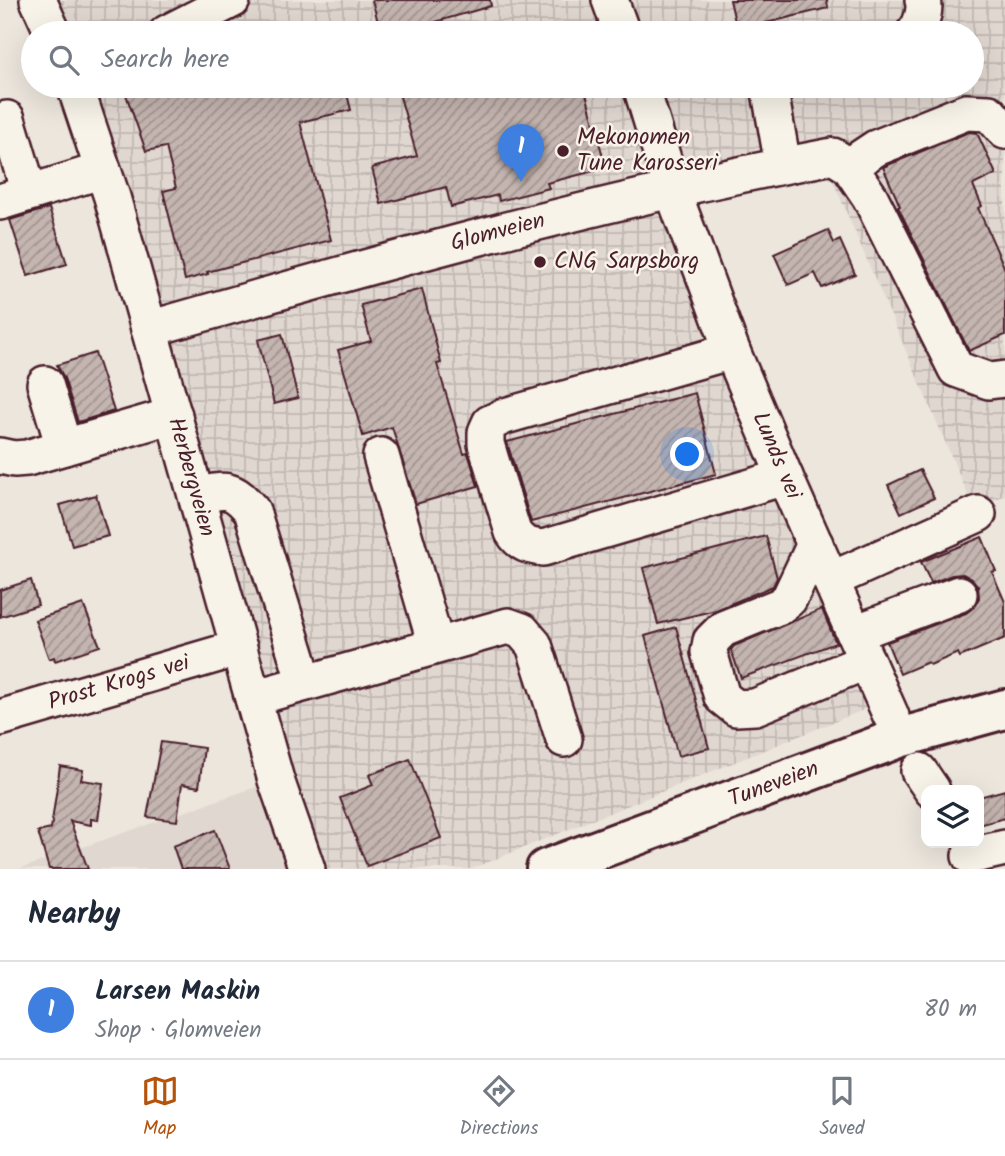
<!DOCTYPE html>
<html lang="en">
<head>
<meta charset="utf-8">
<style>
  :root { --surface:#fff; --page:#f2f2f3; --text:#1f2937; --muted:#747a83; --line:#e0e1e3; --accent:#b45309 }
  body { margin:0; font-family:Kalam,sans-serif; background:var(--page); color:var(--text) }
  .controls { position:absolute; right:21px; bottom:21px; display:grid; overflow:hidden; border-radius:14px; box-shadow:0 7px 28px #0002 }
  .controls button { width:63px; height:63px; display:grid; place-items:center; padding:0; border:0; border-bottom:2px solid var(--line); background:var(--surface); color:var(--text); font:35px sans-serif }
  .you { position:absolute; left:688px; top:455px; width:24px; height:24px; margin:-18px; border:5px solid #fff; border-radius:50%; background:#1a73e8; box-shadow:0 0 0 10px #1a73e833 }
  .badge { display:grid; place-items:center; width:46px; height:46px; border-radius:50%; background:var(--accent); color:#fff; font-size:23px; font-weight:700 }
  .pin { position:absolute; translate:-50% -58px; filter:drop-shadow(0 2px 4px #0008) }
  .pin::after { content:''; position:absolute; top:37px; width:24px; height:21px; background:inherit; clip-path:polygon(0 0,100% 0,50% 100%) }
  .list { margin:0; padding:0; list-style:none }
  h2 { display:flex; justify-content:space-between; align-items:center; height:91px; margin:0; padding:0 28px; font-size:30px }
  h2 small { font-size:23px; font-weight:400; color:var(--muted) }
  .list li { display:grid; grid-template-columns:46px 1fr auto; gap:21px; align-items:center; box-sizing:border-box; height:98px; padding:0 28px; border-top:2px solid var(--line) }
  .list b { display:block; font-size:26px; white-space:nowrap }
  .list p { margin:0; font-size:23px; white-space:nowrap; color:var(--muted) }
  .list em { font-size:23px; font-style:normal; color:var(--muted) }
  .icon { flex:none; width:38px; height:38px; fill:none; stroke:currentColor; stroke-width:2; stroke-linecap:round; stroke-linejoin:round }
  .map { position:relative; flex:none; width:1005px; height:869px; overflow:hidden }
  .search { position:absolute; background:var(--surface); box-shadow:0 7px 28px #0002; left:21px; right:21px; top:21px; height:77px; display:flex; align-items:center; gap:18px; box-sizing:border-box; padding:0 24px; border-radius:38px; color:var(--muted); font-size:26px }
  .sheet { height:189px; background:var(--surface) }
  nav { display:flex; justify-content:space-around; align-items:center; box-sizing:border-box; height:98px; border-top:2px solid var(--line); background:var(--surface); font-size:19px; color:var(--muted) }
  nav a { display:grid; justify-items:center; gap:4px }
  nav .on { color:var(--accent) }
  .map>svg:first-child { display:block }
</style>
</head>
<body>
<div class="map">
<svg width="1005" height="869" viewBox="0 0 1005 869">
  <defs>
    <pattern id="industrial-grid" width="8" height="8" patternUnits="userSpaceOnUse" patternTransform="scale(1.75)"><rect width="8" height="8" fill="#e0d7d0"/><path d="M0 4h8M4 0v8" fill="none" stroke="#c2b8b3"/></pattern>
    <pattern id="building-hatch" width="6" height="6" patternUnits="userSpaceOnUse" patternTransform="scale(1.75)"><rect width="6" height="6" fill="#c4b5b0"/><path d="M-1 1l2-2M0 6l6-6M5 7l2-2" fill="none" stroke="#a1938f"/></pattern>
  </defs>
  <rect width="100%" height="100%" fill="#ece6dd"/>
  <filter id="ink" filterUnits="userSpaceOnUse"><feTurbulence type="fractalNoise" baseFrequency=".0143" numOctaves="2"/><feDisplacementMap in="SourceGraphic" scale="14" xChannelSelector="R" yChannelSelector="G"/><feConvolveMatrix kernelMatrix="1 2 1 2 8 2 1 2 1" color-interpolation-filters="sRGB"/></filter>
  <g filter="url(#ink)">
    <!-- built -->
    <polygon fill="#e0d7d0" points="276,780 307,869 20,869"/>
    <!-- industrial -->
    <polygon fill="url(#industrial-grid)" points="46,0 1005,0 1005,495 974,509 830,174 678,206 883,702 471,869 324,869 74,86 972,86 972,33 57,33"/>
    <!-- building -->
    <g fill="url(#building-hatch)" stroke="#4a1f2b" stroke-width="2">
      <polygon points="372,0 490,0 491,6 397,33 381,33"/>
      <polygon points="730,0 827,0 828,8 737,30"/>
      <polygon points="123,86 345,86 351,110 300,122 331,240 207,272 208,274 185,280 163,191 176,188 166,147 146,151"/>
      <polygon points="397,86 584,86 606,168 547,183 549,188 499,201 498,195 451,207 446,187 381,204 372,168 417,156"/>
      <polygon points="969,132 977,133 996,174 973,185 982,206 978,208 1005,269 1005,335 969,351 898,207 900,206 883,167"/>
      <polygon points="49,208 67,264 28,276 10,220"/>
      <polygon points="828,230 834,243 840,240 855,274 822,288 815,273 788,285 774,254"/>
      <polygon points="422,289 441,363 437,364 464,454 468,453 478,486 416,504 392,427 363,436 338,350 371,341 361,305"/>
      <polygon points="282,334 298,398 274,404 258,340"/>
      <polygon points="95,353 114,411 78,422 64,378 57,365"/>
      <polygon points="695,393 716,474 531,522 507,442"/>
      <polygon points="920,470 934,498 901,513 888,485"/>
      <polygon points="96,495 108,536 72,546 60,505"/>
      <polygon points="766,536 777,578 773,586 716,610 658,624 643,568"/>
      <polygon points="982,537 996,571 992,572 1005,602 1005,638 960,657 958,653 930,665 928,662 900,674 887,642 966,613 974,607 979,598 978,586 972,579 963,574 952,575 931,583 921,562"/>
      <polygon points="31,580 38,605 0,617 0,590"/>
      <polygon points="83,604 100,646 55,661 54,657 49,659 35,620"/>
      <polygon points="822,609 836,643 741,678 731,650 734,646"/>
      <polygon points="676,627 709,748 678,756 645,636"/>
      <polygon points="161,742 204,748 199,787 182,784 177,821 147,817"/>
      <polygon points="410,759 441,838 367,866 340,798 373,785 369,775"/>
      <polygon points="60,766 83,770 81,780 103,783 98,820 91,819 91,825 70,821 88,869 49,869 38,832 51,829"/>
      <polygon points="1005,790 1005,818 979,825 979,797"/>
      <polygon points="215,830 230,869 181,869 173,846"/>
    </g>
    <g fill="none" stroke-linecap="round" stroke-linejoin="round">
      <!-- minor casing -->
      <g stroke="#4a1f2b" stroke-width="40">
        <g id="minor">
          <polyline points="38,0 53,33"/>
          <polyline points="610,0 622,33"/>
          <polyline points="167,33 232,0"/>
          <path d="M914,33C921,26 926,10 923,0"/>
          <path id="s1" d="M75,86L112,197L276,780L307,869"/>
          <path id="s2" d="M641,86L672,189L732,351L785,477L891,716"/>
          <polyline points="769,86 783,165"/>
          <polyline points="7,119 29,192"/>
          <polyline points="849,166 876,148 966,112 989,113 1005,131"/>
          <polyline points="0,202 103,170"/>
          <path id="s3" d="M149,329C375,264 602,200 833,156L849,166L870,197L956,369L989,381L1005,379"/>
          <path d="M732,351L505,416L490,423L486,432V444L513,532C521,545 529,546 543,548L785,477"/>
          <polyline points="45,384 64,447"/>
          <polyline points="0,456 14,459 27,458 174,415"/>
          <polyline points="381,456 436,645"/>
          <path d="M197,496C226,489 232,487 252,511L305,683"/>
          <polyline points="815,544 789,599 780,606 723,629 711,641 709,652 722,697 736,708 755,707 867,661"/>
          <polyline points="831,580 978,514"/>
          <polyline points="855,633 959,594"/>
          <polyline points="253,698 508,626 522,631 534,645 564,739"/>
          <path id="s4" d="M0,718L239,648"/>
          <polyline points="919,771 932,790"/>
          <polyline points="970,856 1005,848"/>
        </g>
      </g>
      <!-- major casing -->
      <g stroke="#4a1f2b" stroke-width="44">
        <g id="major">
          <path id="s5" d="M546,869L899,738L1005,709"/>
        </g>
      </g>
      <!-- minor -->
      <use href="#minor" stroke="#f7f3e8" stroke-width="35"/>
      <!-- major -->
      <use href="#major" stroke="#f7f3e8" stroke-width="38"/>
    </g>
  </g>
  <!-- markers -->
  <g fill="#4a1f2b" stroke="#f7f3e8" stroke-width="2.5">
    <circle cx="563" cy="151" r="7"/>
    <circle cx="540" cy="262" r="7"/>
  </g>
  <g text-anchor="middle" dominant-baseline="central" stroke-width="5" stroke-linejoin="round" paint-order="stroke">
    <!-- poi labels -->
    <g font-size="23" fill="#4a1f2b" stroke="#f7f3e8" text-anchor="start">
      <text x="577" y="138">Mekonomen<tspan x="577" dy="26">Tune Karosseri</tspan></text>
      <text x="554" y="262">CNG Sarpsborg</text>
    </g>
    <!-- street labels -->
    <g font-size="23" fill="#4a1f2b" stroke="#f7f3e8">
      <text stroke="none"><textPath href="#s3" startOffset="362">Glomveien</textPath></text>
      <text stroke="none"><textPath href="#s2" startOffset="394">Lunds vei</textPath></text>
      <text stroke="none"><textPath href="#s1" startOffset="408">Herbergveien</textPath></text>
      <text stroke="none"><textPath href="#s4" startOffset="124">Prost Krogs vei</textPath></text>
      <text stroke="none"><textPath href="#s5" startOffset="243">Tuneveien</textPath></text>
    </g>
  </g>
</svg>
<div class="controls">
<button><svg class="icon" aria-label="layers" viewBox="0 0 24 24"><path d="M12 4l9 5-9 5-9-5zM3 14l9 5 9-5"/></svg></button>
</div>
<div class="you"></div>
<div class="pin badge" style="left:521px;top:182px;background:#3f7fe0">1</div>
<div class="search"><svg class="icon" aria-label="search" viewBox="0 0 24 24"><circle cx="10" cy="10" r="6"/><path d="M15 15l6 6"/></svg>Search here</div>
</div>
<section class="sheet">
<h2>Nearby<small></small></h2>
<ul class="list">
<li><span class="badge" style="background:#3f7fe0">1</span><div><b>Larsen Maskin</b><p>Shop · Glomveien</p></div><em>80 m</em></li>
</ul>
</section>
<nav>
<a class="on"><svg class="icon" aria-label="map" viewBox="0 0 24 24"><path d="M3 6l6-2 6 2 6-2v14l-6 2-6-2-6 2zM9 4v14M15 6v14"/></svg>Map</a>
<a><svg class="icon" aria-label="directions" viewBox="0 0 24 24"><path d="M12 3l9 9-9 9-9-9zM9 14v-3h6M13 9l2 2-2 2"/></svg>Directions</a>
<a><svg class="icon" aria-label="saved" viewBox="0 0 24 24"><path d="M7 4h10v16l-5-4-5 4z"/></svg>Saved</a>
</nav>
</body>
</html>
